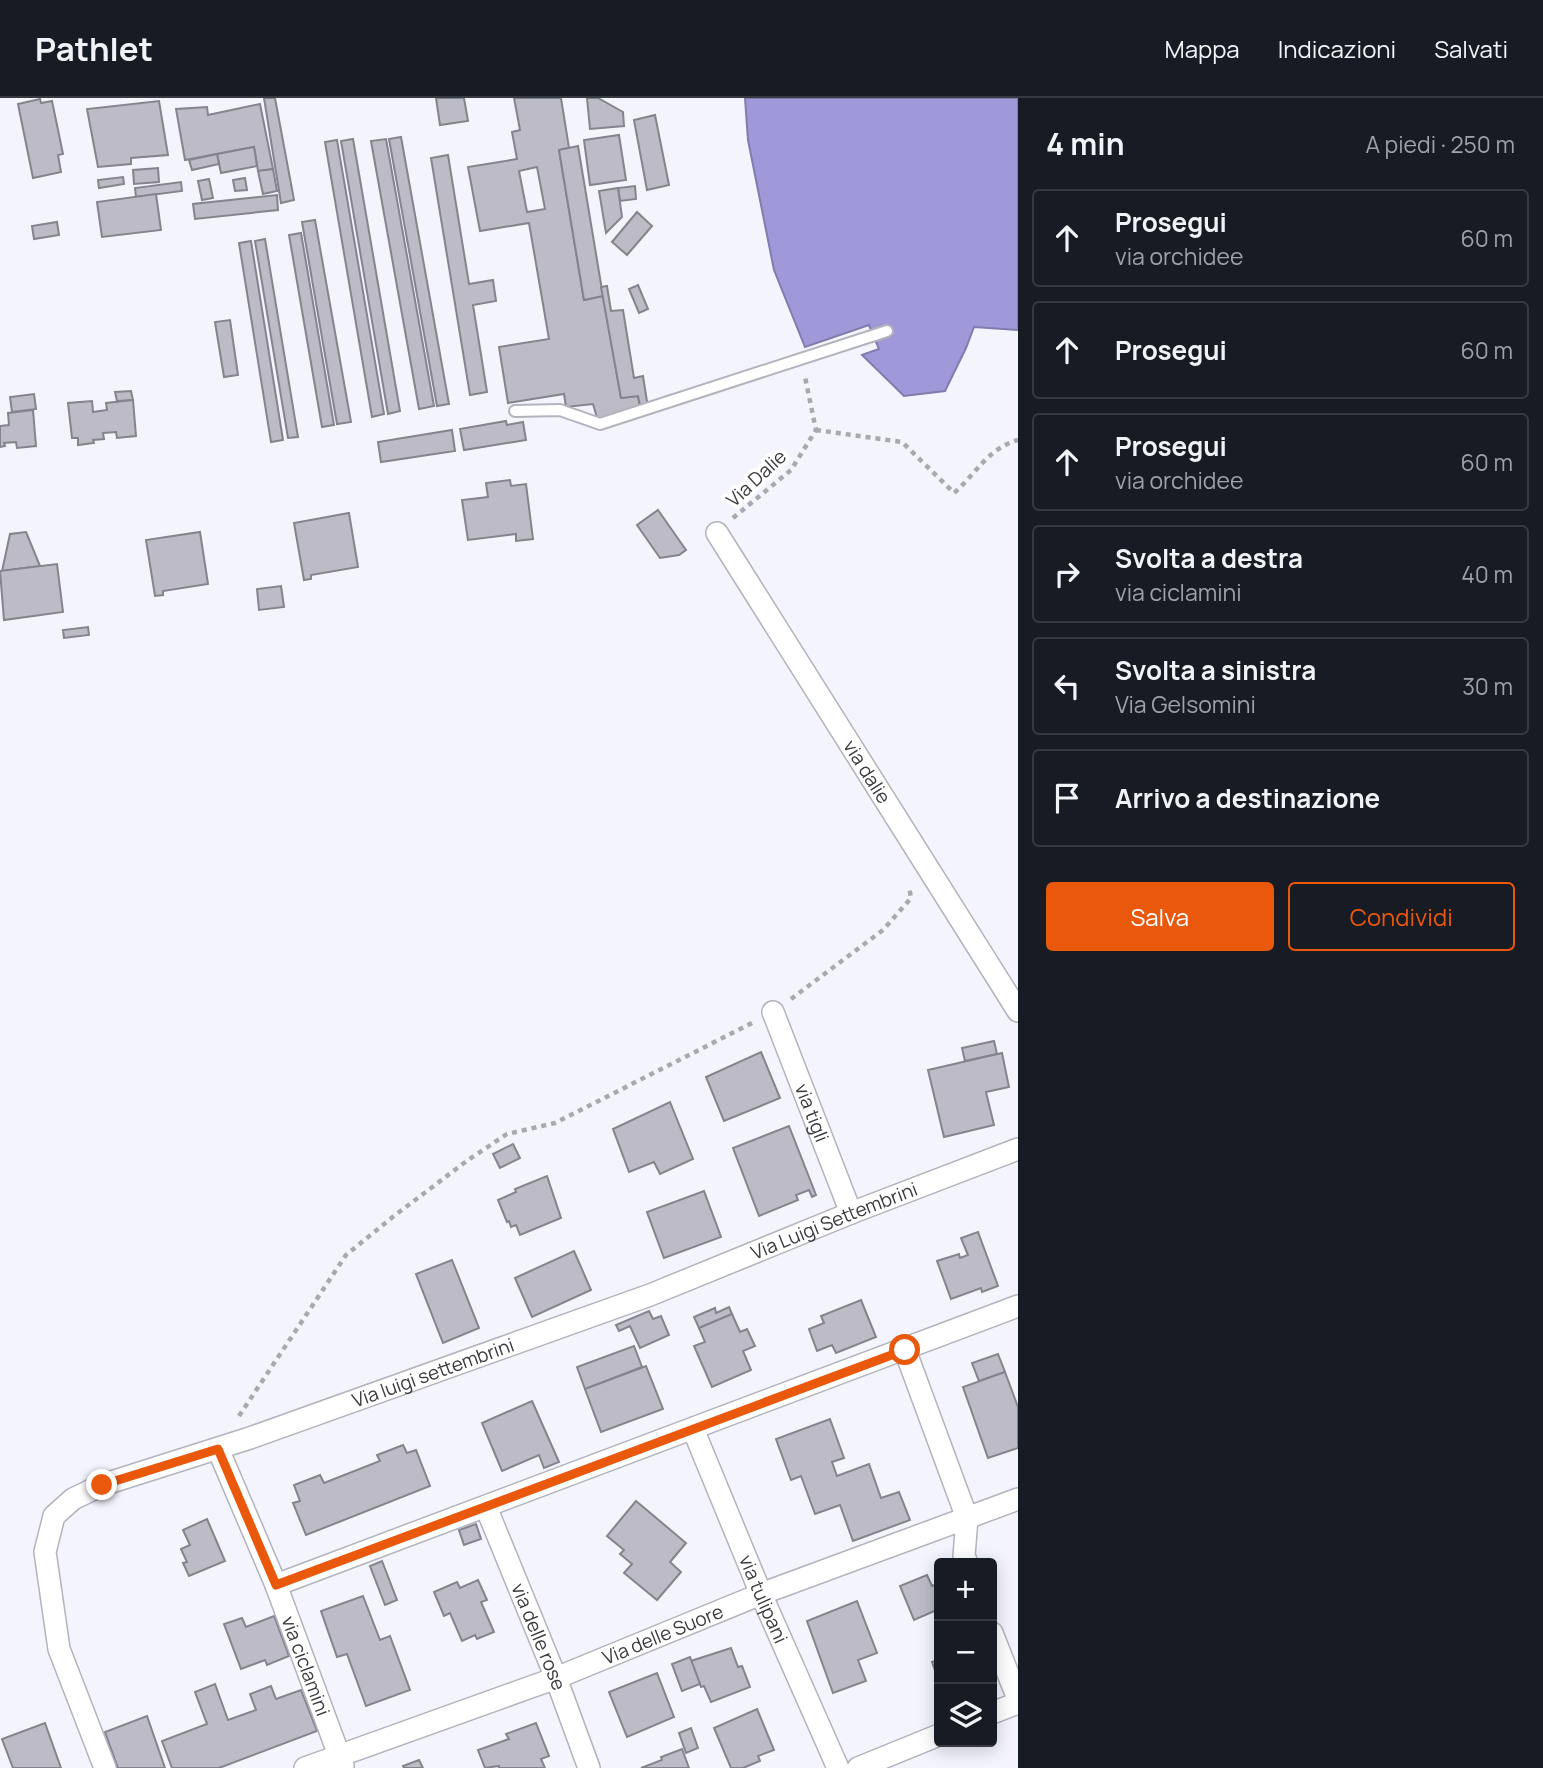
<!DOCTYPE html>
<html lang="it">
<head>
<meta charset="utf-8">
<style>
  :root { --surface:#171b24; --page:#20242c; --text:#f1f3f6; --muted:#9ea1a6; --line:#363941; --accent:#ea580c }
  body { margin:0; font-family:Manrope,sans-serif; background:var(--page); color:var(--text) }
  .controls { position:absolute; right:21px; bottom:21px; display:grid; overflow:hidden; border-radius:7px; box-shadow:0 4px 18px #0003 }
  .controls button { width:63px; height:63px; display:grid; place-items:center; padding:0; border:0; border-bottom:2px solid var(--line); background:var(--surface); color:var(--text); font:35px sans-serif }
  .stop { position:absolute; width:21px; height:21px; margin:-16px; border:5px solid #ea580c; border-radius:50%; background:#fff }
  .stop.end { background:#ea580c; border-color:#fff; box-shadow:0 2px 7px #0008 }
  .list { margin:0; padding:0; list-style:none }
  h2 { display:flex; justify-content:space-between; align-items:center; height:91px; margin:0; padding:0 28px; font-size:30px }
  h2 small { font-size:23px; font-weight:400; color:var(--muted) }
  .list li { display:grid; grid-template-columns:46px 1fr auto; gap:21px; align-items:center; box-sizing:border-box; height:98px; margin:0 14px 14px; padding:0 14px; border:2px solid var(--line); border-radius:7px }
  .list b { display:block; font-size:26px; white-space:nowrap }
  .list p { margin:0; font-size:23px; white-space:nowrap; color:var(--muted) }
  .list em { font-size:23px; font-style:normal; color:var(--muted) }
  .actions { display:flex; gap:14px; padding:21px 28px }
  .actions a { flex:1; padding:16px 0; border:2px solid var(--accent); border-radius:7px; text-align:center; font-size:24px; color:var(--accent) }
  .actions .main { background:var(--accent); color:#fff }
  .icon { flex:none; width:38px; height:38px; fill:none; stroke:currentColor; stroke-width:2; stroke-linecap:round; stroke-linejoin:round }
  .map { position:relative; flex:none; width:1018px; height:1670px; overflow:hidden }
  header { display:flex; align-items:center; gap:42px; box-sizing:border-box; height:98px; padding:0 35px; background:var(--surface); border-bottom:2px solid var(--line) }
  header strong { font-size:33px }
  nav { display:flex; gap:38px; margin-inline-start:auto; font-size:24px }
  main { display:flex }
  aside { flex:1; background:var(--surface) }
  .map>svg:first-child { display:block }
</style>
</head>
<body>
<header>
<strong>Pathlet</strong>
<nav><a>Mappa</a><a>Indicazioni</a><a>Salvati</a></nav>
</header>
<main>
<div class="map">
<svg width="1018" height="1670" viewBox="0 0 1018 1670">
  <rect width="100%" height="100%" fill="#f4f4fe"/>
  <!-- water -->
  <polygon fill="#9f99da" stroke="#807cab" stroke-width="2" points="745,0 1018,0 1018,232 974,229 966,250 945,293 904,298 862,257 879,251 869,227 805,249 774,172 748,42"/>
  <!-- building -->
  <g fill="#bcbbc7" stroke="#84848f" stroke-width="2" fill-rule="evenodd">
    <polygon points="264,0 275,0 294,102 281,105"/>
    <polygon points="436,0 464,0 468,23 440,27"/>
    <path d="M514,0H561L569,50L559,52L584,202L603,198L621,300L638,298L641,314L598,323L593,306L566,309L564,296L508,305L499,249L549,241L529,125L480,133L468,69L517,61L512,34L520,32ZM537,69L545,111L527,114L519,73Z"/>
    <polygon points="587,0 598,0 623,14 624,28 590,31"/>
    <polygon points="40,1 41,5 52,3 63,56 58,57 61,74 33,80 18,6"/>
    <polygon points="159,3 168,57 131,60 131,66 98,69 87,11"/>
    <polygon points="260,6 273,71 258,73 254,49 185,62 176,11 207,9 208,17"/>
    <polygon points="655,17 669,87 647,92 634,22"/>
    <polygon points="619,37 626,82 590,87 584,42"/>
    <polygon points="401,39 449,306 437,308 389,41"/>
    <polygon points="353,41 400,313 388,316 341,43"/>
    <polygon points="386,41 434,308 419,311 371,43"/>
    <polygon points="337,42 384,316 372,319 325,44"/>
    <polygon points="578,48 603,198 584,202 559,52"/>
    <polygon points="254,49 257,68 221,75 217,56"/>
    <polygon points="217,56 219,66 192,72 189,62"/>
    <polygon points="448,57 469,186 493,182 496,203 473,207 487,294 470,297 431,60"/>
    <polygon points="158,70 159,84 134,86 133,72"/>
    <polygon points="273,71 277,93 263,96 258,73"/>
    <polygon points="123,79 124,86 99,90 98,82"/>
    <polygon points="245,80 247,92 235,93 233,82"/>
    <polygon points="209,81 213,100 202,102 198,83"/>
    <polygon points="181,84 182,93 136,99 135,90"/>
    <polygon points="635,88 636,101 620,103 618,90"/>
    <polygon points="618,90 622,119 606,135 599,93"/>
    <polygon points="156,96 161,132 102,139 97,104"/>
    <polygon points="277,97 278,112 195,121 193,106"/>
    <polygon points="637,114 652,128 627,157 612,144"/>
    <polygon points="315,122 351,324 337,326 302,124"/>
    <polygon points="57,124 59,137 34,141 32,128"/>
    <polygon points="301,135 334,327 322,329 289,137"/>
    <polygon points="265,141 298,339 288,340 255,143"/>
    <polygon points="251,143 283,342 271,344 239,145"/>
    <polygon points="638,187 648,211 639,215 629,191"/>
    <polygon points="607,188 611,213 623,212 634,280 643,278 648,310 641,311 638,298 621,300 601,189"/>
    <polygon points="230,222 238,277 224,279 215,224"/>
    <polygon points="131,293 133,302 117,303 115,294"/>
    <polygon points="34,296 36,311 12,314 10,299"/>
    <polygon points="133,302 136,338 117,340 116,334 103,335 104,341 93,342 94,345 78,347 78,340 72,340 68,305 92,303 93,314 107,312 106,305"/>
    <polygon points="33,312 36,348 17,350 16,344 4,345 5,348 0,349 0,328 9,327 8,315"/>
    <polygon points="506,323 507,327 523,324 526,342 464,352 460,331"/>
    <polygon points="452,332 455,353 381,364 378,344"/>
    <polygon points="510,382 511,388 526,386 533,441 516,443 516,436 468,442 462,402 488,399 486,385"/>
    <polygon points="658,412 686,452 679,457 660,460 637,427"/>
    <polygon points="349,415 358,469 311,477 311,481 304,482 294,425"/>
    <polygon points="26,434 40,468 2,473 10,436"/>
    <polygon points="200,434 208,486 163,493 163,497 155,498 146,442"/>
    <polygon points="57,466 63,514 4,522 0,473"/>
    <polygon points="281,488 284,509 259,512 257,491"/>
    <polygon points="88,529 89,537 64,540 63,532"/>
    <polygon points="994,943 997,956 965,963 962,950"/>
    <polygon points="761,954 780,1000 724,1023 706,979"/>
    <polygon points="1002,955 1009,989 986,994 994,1027 944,1039 928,972"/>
    <polygon points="670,1004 693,1061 660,1076 654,1064 629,1074 613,1031"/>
    <polygon points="789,1028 816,1097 812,1099 809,1092 796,1097 798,1102 759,1118 733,1050"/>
    <polygon points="513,1046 520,1060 500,1070 493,1056"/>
    <polygon points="547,1078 561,1120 520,1137 516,1127 511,1129 509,1123 507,1124 498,1102 516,1094 515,1091"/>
    <polygon points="704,1093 721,1139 664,1160 647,1114"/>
    <polygon points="978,1134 998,1188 982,1194 981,1190 951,1201 937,1163 959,1156 960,1160 968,1157 961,1140"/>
    <polygon points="574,1153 591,1192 532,1219 515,1180"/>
    <polygon points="452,1162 479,1230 443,1245 416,1176"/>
    <polygon points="861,1202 876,1239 836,1255 832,1247 817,1253 809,1231 824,1225 821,1218"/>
    <polygon points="729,1209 732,1216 699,1230 694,1219 715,1210 716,1215"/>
    <polygon points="649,1213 653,1221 661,1218 669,1237 640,1250 630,1228 619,1233 616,1227"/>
    <polygon points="732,1216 740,1234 747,1231 755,1248 743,1253 751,1272 712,1289 694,1248 705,1244 699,1230"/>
    <polygon points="634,1248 642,1269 585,1291 577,1269"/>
    <polygon points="998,1256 1005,1274 979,1283 972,1265"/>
    <polygon points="646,1268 663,1311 601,1334 585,1291"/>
    <polygon points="1005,1274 1018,1309 1018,1350 988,1360 963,1289"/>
    <polygon points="532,1303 559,1364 544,1370 539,1357 502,1373 482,1325"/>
    <polygon points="830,1321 844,1360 832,1364 837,1378 869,1366 881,1400 899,1394 910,1422 853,1443 840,1407 815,1416 801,1378 791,1382 776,1341"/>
    <polygon points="403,1347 407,1355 416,1352 430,1388 306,1437 293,1405 300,1403 294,1387 320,1377 324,1385 380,1363 377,1357"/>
    <polygon points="636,1403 686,1445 670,1464 681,1474 657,1502 624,1475 632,1466 620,1456 624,1452 607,1438"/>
    <polygon points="207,1421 225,1463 189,1478 183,1465 187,1464 181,1451 190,1447 183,1432"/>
    <polygon points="476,1426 481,1441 464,1447 459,1432"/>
    <polygon points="382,1463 397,1502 385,1507 370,1468"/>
    <polygon points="927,1477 932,1488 939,1485 939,1511 914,1522 900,1488"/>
    <polygon points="478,1482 487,1502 481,1504 494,1534 477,1541 475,1537 462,1543 450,1515 444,1518 434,1494 457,1484 460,1490"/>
    <polygon points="363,1498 380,1542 390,1538 410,1592 366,1608 347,1556 337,1559 321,1513"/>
    <polygon points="857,1503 877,1555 858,1562 866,1583 833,1595 807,1523"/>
    <polygon points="274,1518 289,1558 267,1567 265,1562 241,1571 224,1526 242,1520 246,1529"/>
    <polygon points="731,1550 738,1569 742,1568 750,1589 711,1604 704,1588 701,1589 691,1563"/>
    <polygon points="690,1559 700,1586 682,1593 672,1566"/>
    <polygon points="939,1561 939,1583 932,1564"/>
    <polygon points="657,1575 674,1619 627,1639 609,1594"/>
    <polygon points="215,1586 228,1622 256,1612 250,1596 271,1588 276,1601 301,1592 317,1633 219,1670 172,1670 162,1643 207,1626 195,1594"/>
    <polygon points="757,1611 774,1652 758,1658 760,1663 743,1670 731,1670 714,1630"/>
    <polygon points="147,1618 165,1670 118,1670 105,1634"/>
    <polygon points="45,1625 61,1670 13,1670 2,1641"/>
    <polygon points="536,1625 549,1658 541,1661 545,1670 499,1670 499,1668 485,1670 478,1652 509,1641 506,1636"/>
    <polygon points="691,1630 698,1650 686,1655 679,1635"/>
    <polygon points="682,1651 689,1670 641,1670 662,1662 661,1659"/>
    <polygon points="419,1662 423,1670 404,1670 403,1668"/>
  </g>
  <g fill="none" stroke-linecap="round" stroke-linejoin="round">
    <!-- lane casing -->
    <g stroke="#b3b3be" stroke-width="14">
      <polyline id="lane" points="515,313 560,312 600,326 887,233"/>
    </g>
    <!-- street casing -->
    <g stroke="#b3b3be" stroke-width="24">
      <g id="street">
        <path id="s1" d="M717,435L1018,913"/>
        <path id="s2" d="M773,914L851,1115"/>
        <polyline points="905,1252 967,1420 964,1458 967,1465"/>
        <path id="s3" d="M693,1331L761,1496L838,1670"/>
        <path id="s4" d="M218,1351L276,1487L343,1668"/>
        <path id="s5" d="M486,1409L556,1580L589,1670"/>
        <polyline points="276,1487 1018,1208"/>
        <polyline points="992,1535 1018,1601"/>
        <polyline points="992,1615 1018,1605"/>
        <path id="s6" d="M105,1670L59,1551L45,1454L54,1418L73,1401L102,1387L250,1340L650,1197L851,1115L1018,1051"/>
        <path id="s7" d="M305,1670L556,1580L761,1496L1018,1401"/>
        <polyline points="858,1670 939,1637"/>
      </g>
    </g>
    <!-- path -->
    <g stroke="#a8a8b0" stroke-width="4.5" stroke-dasharray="5 5" stroke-linecap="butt">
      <path d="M816,332L902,344L954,395C977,375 987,351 1018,342"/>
      <polyline points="733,420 791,372 816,332 805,279"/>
      <polyline points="791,901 883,832 911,800 909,788"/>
      <polyline points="239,1318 346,1157 394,1118 468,1062 507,1036 555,1025 754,924"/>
    </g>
    <!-- lane -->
    <use href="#lane" stroke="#fff" stroke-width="10"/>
    <!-- street -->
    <use href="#street" stroke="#fff" stroke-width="21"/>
  </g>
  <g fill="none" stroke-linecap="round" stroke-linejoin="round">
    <!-- route -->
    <polyline stroke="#ea580c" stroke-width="9" points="102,1387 218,1351 276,1487 905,1252"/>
  </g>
  <g text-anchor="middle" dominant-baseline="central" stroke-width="7" stroke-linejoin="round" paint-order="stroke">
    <!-- street labels -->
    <g font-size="19" fill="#39393e" stroke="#fff">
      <text transform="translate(756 380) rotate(-43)">Via Dalie</text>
      <text stroke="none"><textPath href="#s1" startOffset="282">via dalie</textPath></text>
      <text stroke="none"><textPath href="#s2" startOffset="108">via tigli</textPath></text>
      <text stroke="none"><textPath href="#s6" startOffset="1099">Via Luigi Settembrini</textPath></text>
      <text stroke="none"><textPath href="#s6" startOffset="670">Via luigi settembrini</textPath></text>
      <text stroke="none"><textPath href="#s3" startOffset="184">via tulipani</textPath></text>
      <text stroke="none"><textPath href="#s7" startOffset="382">Via delle Suore</textPath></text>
      <text stroke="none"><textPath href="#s5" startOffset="140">via delle rose</textPath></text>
      <text stroke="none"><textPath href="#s4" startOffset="234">via ciclamini</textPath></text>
    </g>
  </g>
</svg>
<div class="controls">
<button>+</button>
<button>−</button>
<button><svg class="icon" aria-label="layers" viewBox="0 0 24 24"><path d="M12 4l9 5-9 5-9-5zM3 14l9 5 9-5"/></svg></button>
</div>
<div class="stop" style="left:905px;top:1252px"></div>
<div class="stop end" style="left:102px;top:1387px"></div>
</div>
<aside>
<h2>4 min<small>A piedi · 250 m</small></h2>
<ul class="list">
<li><svg class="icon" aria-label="ahead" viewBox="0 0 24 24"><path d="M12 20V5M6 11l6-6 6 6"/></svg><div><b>Prosegui</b><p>via orchidee</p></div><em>60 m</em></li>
<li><svg class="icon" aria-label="ahead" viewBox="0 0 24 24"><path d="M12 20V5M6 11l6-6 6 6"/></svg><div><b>Prosegui</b></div><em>60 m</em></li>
<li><svg class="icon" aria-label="ahead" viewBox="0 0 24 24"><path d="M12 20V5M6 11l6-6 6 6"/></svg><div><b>Prosegui</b><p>via orchidee</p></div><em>60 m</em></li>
<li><svg class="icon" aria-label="right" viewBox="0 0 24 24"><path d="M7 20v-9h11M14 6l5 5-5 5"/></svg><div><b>Svolta a destra</b><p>via ciclamini</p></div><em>40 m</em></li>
<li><svg class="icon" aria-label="left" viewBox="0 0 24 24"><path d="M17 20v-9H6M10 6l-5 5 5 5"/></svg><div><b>Svolta a sinistra</b><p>Via Gelsomini</p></div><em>30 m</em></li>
<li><svg class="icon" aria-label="arrive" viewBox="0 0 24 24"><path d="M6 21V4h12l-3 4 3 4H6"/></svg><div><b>Arrivo a destinazione</b></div></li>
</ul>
<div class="actions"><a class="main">Salva</a><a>Condividi</a></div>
</aside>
</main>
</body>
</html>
